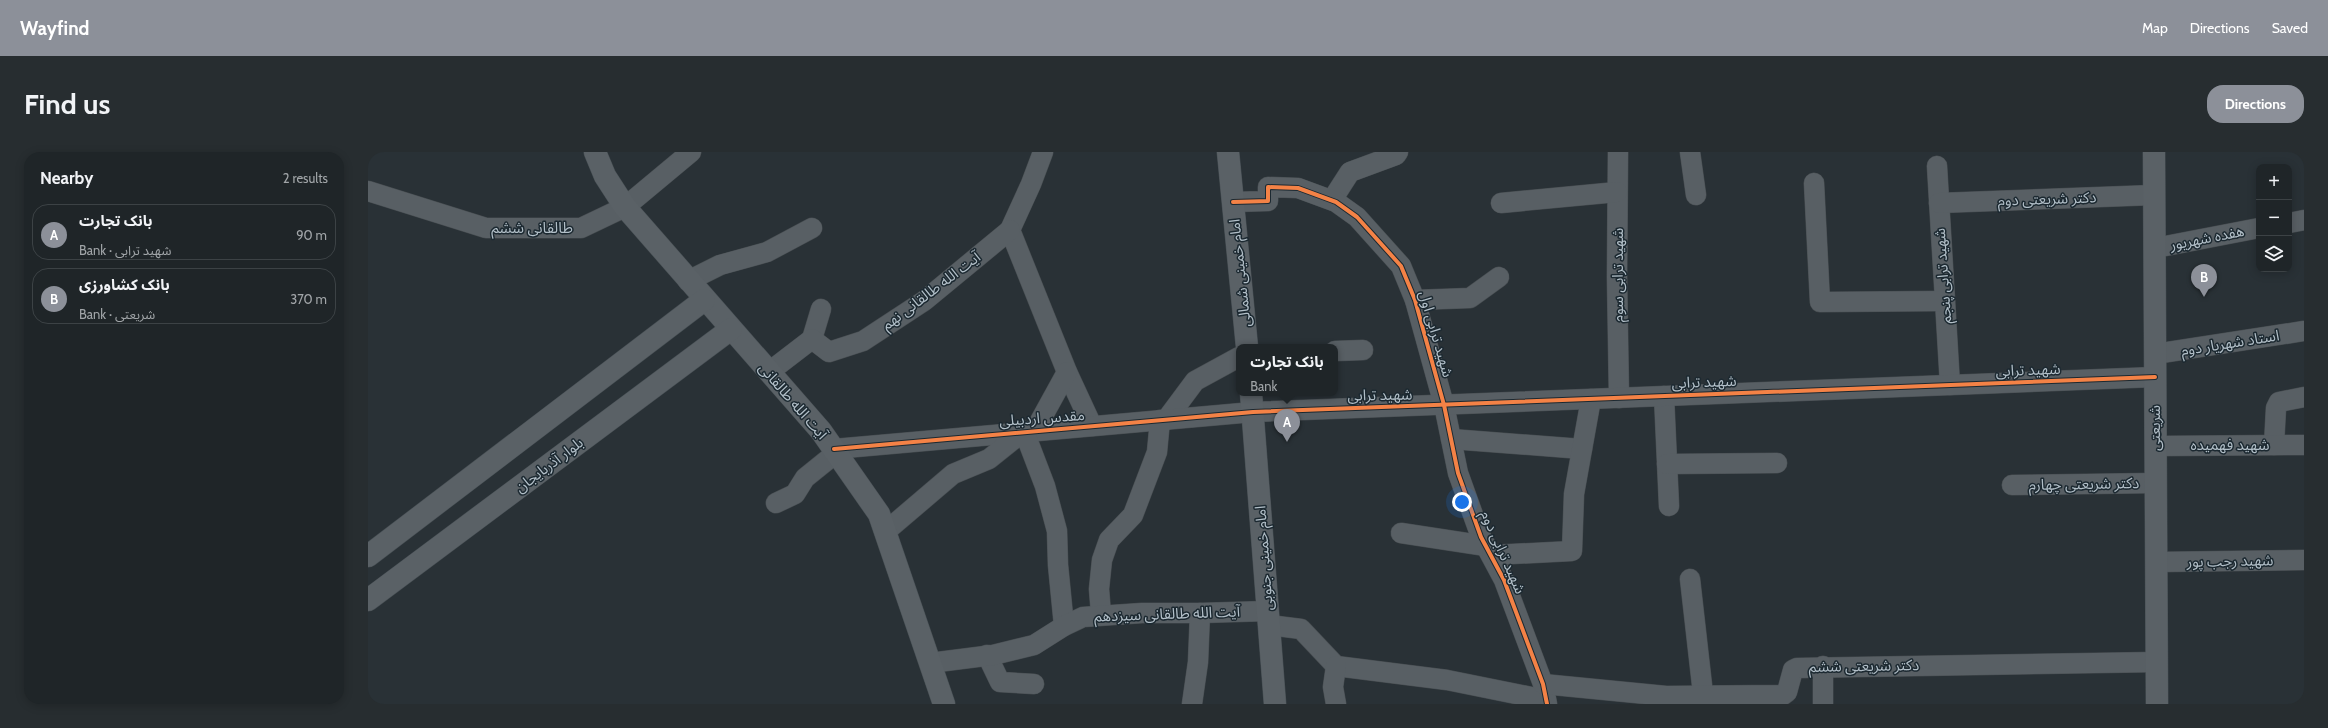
<!DOCTYPE html>
<html lang="en">
<head>
<meta charset="utf-8">
<style>
  :root { --surface:#1f2528; --page:#272d30; --text:#f1f3f6; --muted:#a1a5a8; --line:#3c4245; --accent:#8c9099 }
  body { margin:0; font-family:Cabin,"Noto Sans Arabic",sans-serif; background:var(--page); color:var(--text) }
  .controls { position:absolute; right:12px; top:12px; display:grid; overflow:hidden; border-radius:8px; box-shadow:0 2px 10px #0003 }
  .controls button { width:36px; height:36px; display:grid; place-items:center; padding:0; border:0; border-bottom:1px solid var(--line); background:var(--surface); color:var(--text); font:20px sans-serif }
  .you { position:absolute; left:1094px; top:350px; width:14px; height:14px; margin:-10px; border:3px solid #fff; border-radius:50%; background:#1a73e8; box-shadow:0 0 0 6px #1a73e833 }
  .badge { display:grid; place-items:center; width:26px; height:26px; border-radius:50%; background:var(--accent); color:#fff; font-size:13px; font-weight:700 }
  .pin { position:absolute; translate:-50% -33px; filter:drop-shadow(0 1px 2px #0008) }
  .pin::after { content:''; position:absolute; top:21px; width:14px; height:12px; background:inherit; clip-path:polygon(0 0,100% 0,50% 100%) }
  .popup { position:absolute; left:868px; top:192px; width:102px; height:52px; box-sizing:border-box; display:grid; place-content:center; border-radius:8px; background:var(--surface); filter:drop-shadow(0 1px 3px #0005); font-size:13px; white-space:nowrap; color:var(--muted) }
  .popup b { font-size:15px; color:var(--text) }
  .popup::after { content:''; position:absolute; left:50%; top:100%; margin-left:-8px; border:8px solid transparent; border-top-color:var(--surface) }
  .list { margin:0; padding:0; list-style:none }
  h2 { display:flex; justify-content:space-between; align-items:center; height:52px; margin:0; padding:0 16px; font-size:17px }
  h2 small { font-size:13px; font-weight:400; color:var(--muted) }
  .list li { display:grid; grid-template-columns:26px 1fr auto; gap:12px; align-items:center; box-sizing:border-box; height:56px; margin:0 8px 8px; padding:0 8px; border:1px solid var(--line); border-radius:16px }
  .list b { display:block; font-size:15px; white-space:nowrap }
  .list p { margin:0; font-size:13px; white-space:nowrap; color:var(--muted) }
  .list em { font-size:13px; font-style:normal; color:var(--muted) }
  .icon { flex:none; width:22px; height:22px; fill:none; stroke:currentColor; stroke-width:2; stroke-linecap:round; stroke-linejoin:round }
  .map { position:relative; flex:none; width:1936px; height:552px; overflow:hidden; border-radius:16px }
  header { display:flex; align-items:center; gap:24px; box-sizing:border-box; height:56px; padding:0 20px; background:var(--accent); color:#fff }
  header strong { font-size:19px }
  nav { display:flex; gap:22px; margin-inline-start:auto; font-size:14px }
  .intro { display:flex; align-items:center; justify-content:space-between; box-sizing:border-box; height:96px; padding:0 24px }
  h1 { margin:0; font-size:28px }
  .button { padding:10px 18px; border-radius:16px; background:var(--accent); color:#fff; font-size:14px; font-weight:700 }
  main { display:flex; gap:24px; padding:0 24px }
  aside { flex:1; background:var(--surface); border-radius:16px; box-shadow:0 2px 10px #0003 }
  .map>svg:first-child { display:block }
</style>
</head>
<body>
<header>
<strong>Wayfind</strong>
<nav><a>Map</a><a>Directions</a><a>Saved</a></nav>
</header>
<div class="intro"><h1>Find us</h1><a class="button">Directions</a></div>
<main>
<aside>
<h2>Nearby<small>2 results</small></h2>
<ul class="list">
<li><span class="badge">A</span><div><b>بانک تجارت</b><p>Bank · شهید ترابی</p></div><em>90 m</em></li>
<li><span class="badge">B</span><div><b>بانک کشاورزی</b><p>Bank · شریعتی</p></div><em>370 m</em></li>
</ul>
</aside>
<div class="map">
<svg width="1936" height="552" viewBox="0 0 1936 552">
  <rect width="100%" height="100%" fill="#293136"/>
  <g fill="none" stroke-linecap="round" stroke-linejoin="round">
    <!-- minor casing -->
    <g stroke="#474d51" stroke-width="21">
      <g id="minor">
        <polyline points="675,0 663,32 642,78 699,220 724,274"/>
        <polyline points="1250,0 1249,125 1251,246"/>
        <polyline points="1322,0 1328,43"/>
        <polyline points="1569,14 1582,233"/>
        <polyline points="1446,31 1452,150 1577,149"/>
        <polyline points="0,39 118,76 213,76 257,55 323,0"/>
        <polyline points="964,48 982,20 1028,3 1030,0"/>
        <polyline points="865,50 900,49 900,35 930,36 968,50 989,65 1033,114 1047,148 1076,253 1090,321 1113,385 1136,428 1175,532 1179,552"/>
        <polyline points="1133,51 1249,40"/>
        <polyline points="1571,51 1786,43"/>
        <polyline points="1921,71 1936,68"/>
        <polyline points="1787,96 1891,76"/>
        <polyline points="320,129 352,113 399,100 444,76"/>
        <polyline points="1047,148 1102,146 1131,125"/>
        <polyline points="444,187 453,157"/>
        <polyline points="967,199 995,198"/>
        <polyline points="1787,202 1936,179"/>
        <polyline points="401,220 444,187 461,200 495,189 556,149 642,78"/>
        <polyline points="1296,244 1301,354"/>
        <polyline points="798,268 827,229 871,205"/>
        <polyline points="666,280 699,220"/>
        <polyline points="1083,287 1214,297"/>
        <polyline points="1906,293 1908,256 1911,250 1936,245"/>
        <polyline points="1788,294 1936,293"/>
        <polyline points="466,297 885,260 1787,225"/>
        <polyline points="1299,312 1409,311"/>
        <polyline points="1644,333 1788,331"/>
        <polyline points="408,351 427,342 437,326 468,301"/>
        <polyline points="517,380 585,322 621,307 656,279 677,334 689,379 690,413 696,474"/>
        <polyline points="1033,381 1118,394"/>
        <polyline points="1124,403 1204,399 1206,342 1223,247"/>
        <polyline points="1788,410 1936,408"/>
        <polyline points="1322,427 1335,542"/>
        <polyline points="733,462 731,437 734,408 741,388 765,363 789,300 792,268"/>
        <polyline points="901,473 933,477 968,514 1079,528 1178,548"/>
        <polyline points="619,503 632,530 666,532"/>
        <polyline points="562,511 625,503 666,493 696,474 715,465 774,461 832,461 900,459"/>
        <polyline points="1175,532 1298,544 1415,543 1419,540 1425,518 1429,516 1789,510"/>
        <polyline points="824,552 830,510 832,461"/>
        <polyline points="968,552 965,535 968,514"/>
        <polyline points="1455,552 1455,514"/>
      </g>
    </g>
    <!-- major casing -->
    <g stroke="#464e53" stroke-width="23">
      <g id="major">
        <polyline points="227,0 237,24 257,55 453,279 511,362 576,552"/>
        <polyline points="860,0 879,195"/>
        <polyline points="1786,0 1789,552"/>
        <polyline points="883,241 907,552"/>
        <polyline points="0,404 336,148"/>
        <polyline points="0,448 363,177"/>
      </g>
    </g>
    <!-- minor -->
    <use href="#minor" stroke="#585f64" stroke-width="20"/>
    <!-- major -->
    <use href="#major" stroke="#5a6166" stroke-width="22"/>
    <!-- cycleway casing -->
    <g stroke="#1c2931" stroke-width="6">
      <g id="cycleway">
        <polyline points="865,50 900,49 900,35 930,36 968,50 989,65 1033,114 1047,148 1076,253 1090,321 1113,385 1136,428 1175,532 1179,552"/>
        <polyline points="466,297 885,260 1787,225"/>
      </g>
    </g>
    <!-- cycleway -->
    <use href="#cycleway" stroke="#f48246" stroke-width="4"/>
  </g>
  <g text-anchor="middle" dominant-baseline="central" stroke-width="3" stroke-linejoin="round" paint-order="stroke">
    <!-- street labels -->
    <g font-size="15" fill="#b2bfc8" stroke="#1c2931">
      <text transform="translate(1679 47) rotate(-2)">دکتر شریعتی دوم</text>
      <text x="164" y="76">طالقانی ششم</text>
      <text transform="translate(1839 86) rotate(-11)">هفده شهریور</text>
      <text transform="translate(872 121) rotate(-96)">امام خمینی شمالی</text>
      <text transform="translate(1250 123) rotate(-90)">شهید ترابی سوم</text>
      <text transform="translate(1575 124) rotate(-94)">شهید ترابی پنجم</text>
      <text transform="translate(563 139) rotate(-37)">آیت الله طالقانی نهم</text>
      <text transform="translate(1068 182) rotate(74)">شهید ترابی اول</text>
      <text transform="translate(1862 191) rotate(-9)">استاد شهریار دوم</text>
      <text transform="translate(1660 218) rotate(-2)">شهید ترابی</text>
      <text transform="translate(1336 230) rotate(-2)">شهید ترابی</text>
      <text transform="translate(1012 243) rotate(-1)">شهید ترابی</text>
      <text transform="translate(425 249) rotate(49)">آیت الله طالقانی</text>
      <text transform="translate(674 266) rotate(-4)">مقدس اردبیلی</text>
      <text transform="translate(1787 276) rotate(-90)">شریعتی</text>
      <text x="1862" y="293">شهید فهمیده</text>
      <text transform="translate(181 313) rotate(-37)">بلوار آذربایجان</text>
      <text transform="translate(1716 332) rotate(-1)">دکتر شریعتی چهارم</text>
      <text transform="translate(1135 400) rotate(66)">شهید ترابی دوم</text>
      <text transform="translate(896 406) rotate(-94)">امام خمینی جنوبی</text>
      <text transform="translate(1862 409) rotate(-1)">شهید رجب پور</text>
      <text transform="translate(799 462) rotate(-2)">آیت الله طالقانی سیزدهم</text>
      <text transform="translate(1496 514) rotate(-1)">دکتر شریعتی ششم</text>
    </g>
  </g>
</svg>
<div class="controls">
<button>+</button>
<button>−</button>
<button><svg class="icon" aria-label="layers" viewBox="0 0 24 24"><path d="M12 4l9 5-9 5-9-5zM3 14l9 5 9-5"/></svg></button>
</div>
<div class="you"></div>
<div class="pin badge" style="left:919px;top:290px">A</div>
<div class="popup"><b>بانک تجارت</b>Bank</div>
<div class="pin badge" style="left:1836px;top:145px">B</div>
</div>
</main>
</body>
</html>
